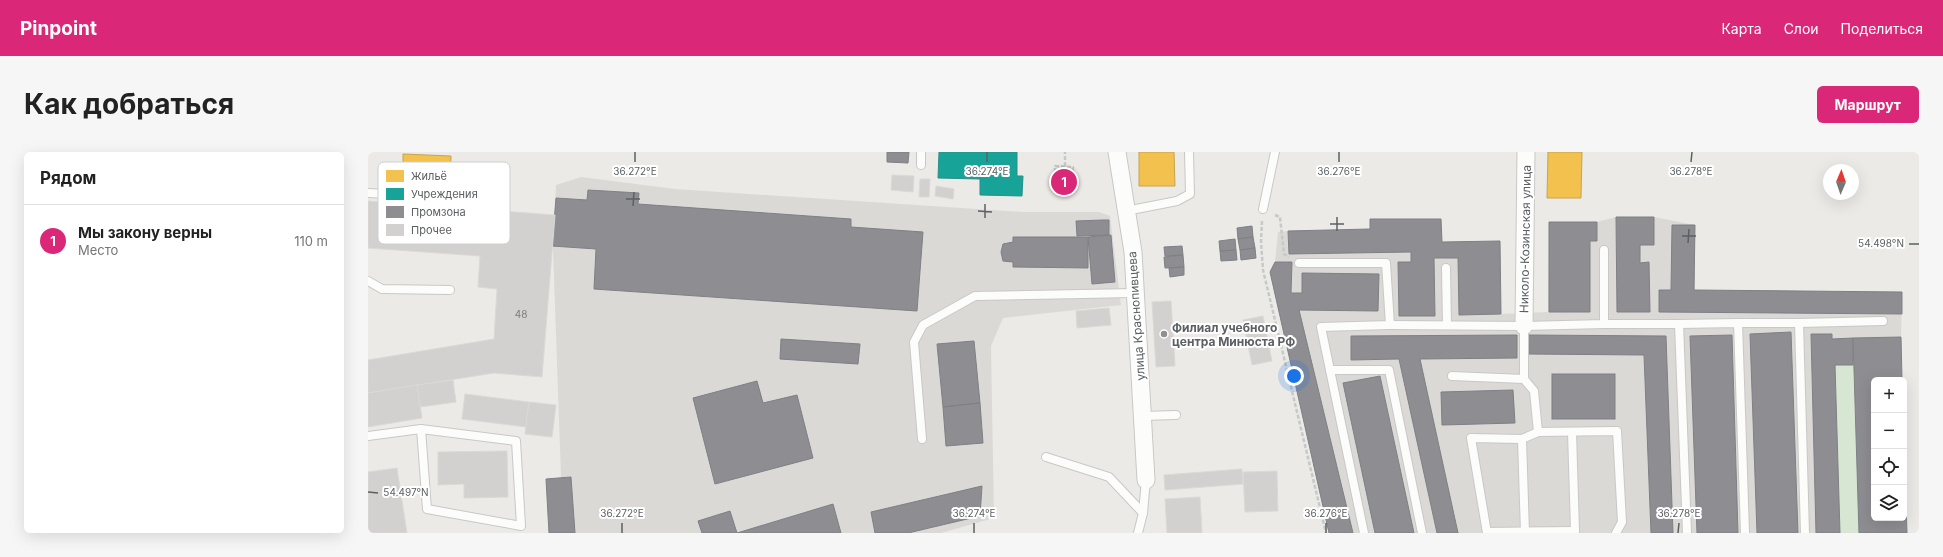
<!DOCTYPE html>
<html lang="ru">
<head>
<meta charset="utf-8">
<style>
  :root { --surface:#fff; --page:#f6f6f6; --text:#222; --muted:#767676; --line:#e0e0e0; --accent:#db2777 }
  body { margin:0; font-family:Inter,sans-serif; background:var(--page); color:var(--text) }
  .controls { position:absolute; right:12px; bottom:12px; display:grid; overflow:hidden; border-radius:6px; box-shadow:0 4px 16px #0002 }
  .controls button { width:36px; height:36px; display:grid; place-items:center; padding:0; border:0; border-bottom:1px solid var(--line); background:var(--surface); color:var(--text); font:20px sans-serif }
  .compass { position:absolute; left:1455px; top:12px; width:36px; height:36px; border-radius:50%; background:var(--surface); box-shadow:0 4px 16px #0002; rotate:2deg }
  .you { position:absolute; left:926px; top:224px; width:14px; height:14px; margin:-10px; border:3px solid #fff; border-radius:50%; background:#1a73e8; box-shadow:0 0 0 6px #1a73e833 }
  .badge { display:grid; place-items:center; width:26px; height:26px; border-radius:50%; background:var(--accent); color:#fff; font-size:13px; font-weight:700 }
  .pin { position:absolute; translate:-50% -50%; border:2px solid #fff; box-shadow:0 1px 4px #0006 }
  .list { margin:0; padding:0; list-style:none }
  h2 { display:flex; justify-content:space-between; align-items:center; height:52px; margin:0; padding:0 16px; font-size:17px }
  h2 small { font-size:13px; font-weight:400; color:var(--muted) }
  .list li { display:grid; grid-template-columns:26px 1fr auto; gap:12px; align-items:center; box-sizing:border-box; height:72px; padding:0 16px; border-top:1px solid var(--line) }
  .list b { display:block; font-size:15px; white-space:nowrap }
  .list p { margin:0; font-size:13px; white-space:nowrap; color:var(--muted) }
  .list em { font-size:13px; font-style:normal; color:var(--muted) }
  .icon { flex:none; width:22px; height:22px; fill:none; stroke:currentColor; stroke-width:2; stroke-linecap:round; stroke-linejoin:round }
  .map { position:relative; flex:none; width:1551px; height:381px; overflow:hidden; border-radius:6px }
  header { display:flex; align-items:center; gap:24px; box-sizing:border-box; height:56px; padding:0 20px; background:var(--accent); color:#fff }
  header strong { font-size:19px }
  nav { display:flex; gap:22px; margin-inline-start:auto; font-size:14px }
  .intro { display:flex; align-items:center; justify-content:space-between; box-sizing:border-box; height:96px; padding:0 24px }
  h1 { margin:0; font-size:28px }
  .button { padding:10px 18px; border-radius:6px; background:var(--accent); color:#fff; font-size:14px; font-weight:700 }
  main { display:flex; gap:24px; padding:0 24px }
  aside { flex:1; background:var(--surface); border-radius:6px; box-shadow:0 4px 16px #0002 }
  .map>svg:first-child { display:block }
</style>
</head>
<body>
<header>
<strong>Pinpoint</strong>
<nav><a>Карта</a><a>Слои</a><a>Поделиться</a></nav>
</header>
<div class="intro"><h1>Как добраться</h1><a class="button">Маршрут</a></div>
<main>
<aside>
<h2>Рядом<small></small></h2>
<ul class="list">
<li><span class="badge">1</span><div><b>Мы закону верны</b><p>Место</p></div><em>110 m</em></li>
</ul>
</aside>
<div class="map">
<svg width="1551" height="381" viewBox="0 0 1551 381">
  <rect width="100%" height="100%" fill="#ebeae6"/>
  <!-- industrial -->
  <g fill="#dbd9d6">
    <polygon points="213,25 307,37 655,60 731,60 742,64 753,153 635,166 623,194 626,366 573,381 195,381 185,97 188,33"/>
    <polygon points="1248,65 1286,65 1327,73 1327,138 1534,140 1533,185 1485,186 1485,213 1467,213 1472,381 961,381 902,120 907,110 910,80 920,79 1002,77 1002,67 1073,67 1074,90 1132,89 1133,162 1180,160 1181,70 1229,70"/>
  </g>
  <!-- green -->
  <polygon fill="#d6e6d2" points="1467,213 1485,213 1491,381 1472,381"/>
  <!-- homes -->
  <g fill="#f2c14e" stroke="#c5a454">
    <polygon points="771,0 806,0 807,34 771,34"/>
    <polygon points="1180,0 1214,0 1213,46 1179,46"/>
    <polygon points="35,2 83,4 82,30 35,29"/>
  </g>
  <!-- public -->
  <polygon fill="#17a398" stroke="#2c8f88" points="571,0 649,0 649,24 655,24 654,44 612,43 612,27 570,26"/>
  <!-- industry -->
  <g fill="#8d8d92" stroke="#7e8084">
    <polygon points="519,0 541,0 540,11 519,10"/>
    <polygon points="220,38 271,41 270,52 483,67 483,75 555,80 549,159 226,137 228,97 184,94 188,46 219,48"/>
    <polygon points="1248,65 1286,65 1286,93 1272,93 1272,111 1281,110 1282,160 1249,160"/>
    <polygon points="1002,67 1073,67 1074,90 1132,89 1133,162 1091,163 1090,106 1066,106 1067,164 1031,164 1030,110 1043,110 1043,100 921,102 920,79 1002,77"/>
    <polygon points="734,68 741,68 741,83 709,84 708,69"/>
    <polygon points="1181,70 1229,70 1229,89 1222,89 1222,160 1181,160"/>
    <polygon points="1304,73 1327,73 1326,138 1534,140 1534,162 1291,160 1291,138 1303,138"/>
    <polygon points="884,74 885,85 870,87 869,76"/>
    <polygon points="743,83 747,130 724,132 720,85"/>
    <polygon points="645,85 720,85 720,116 645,115 645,110 635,109 633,100 635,92 645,90"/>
    <polygon points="885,85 887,96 872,98 870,87"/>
    <polygon points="867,87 868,98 852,99 851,89"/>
    <polygon points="814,94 815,103 797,104 796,95"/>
    <polygon points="887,96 888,106 873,108 872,98"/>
    <polygon points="868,98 869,108 853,109 852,99"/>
    <polygon points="815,103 816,115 797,116 796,105"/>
    <polygon points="907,110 924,110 923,141 934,141 934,121 1011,122 1010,159 931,158 985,381 961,381 902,120"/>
    <polygon points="816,115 816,123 802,125 801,116"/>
    <polygon points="1423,180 1430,381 1389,381 1382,182"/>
    <polygon points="1443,182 1464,182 1464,187 1485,186 1485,213 1467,213 1472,381 1448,381"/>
    <polygon points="1149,183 1149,206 1052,207 1090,381 1069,381 1031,207 983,208 983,184"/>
    <polygon points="1160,183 1298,184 1305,381 1283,381 1276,203 1161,202"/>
    <polygon points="1364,183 1370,381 1329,381 1322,184"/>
    <polygon points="1533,185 1534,228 1506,228 1506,366 1536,366 1536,291 1539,381 1491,381 1485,186"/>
    <polygon points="413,187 492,192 490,212 412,207"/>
    <polygon points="606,189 612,251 575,255 569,192"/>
    <rect x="1184" y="222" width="63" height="45"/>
    <polygon points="1012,224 1046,381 1007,381 975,231"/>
    <polygon points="389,229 395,251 429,243 445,306 347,332 325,246"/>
    <polygon points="1145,238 1147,271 1074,273 1073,240"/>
    <polygon points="612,251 615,291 578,294 575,255"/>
    <polygon points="203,325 207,381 181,381 178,327"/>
    <polygon points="614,334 612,364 540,381 507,381 503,360"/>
    <polygon points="465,352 473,381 369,381"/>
    <polygon points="362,359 369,381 334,381 330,369"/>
  </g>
  <!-- building -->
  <g fill="#d2d1cf" stroke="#dad9d6">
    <polygon points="524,23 546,24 545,40 523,38"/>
    <polygon points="552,27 562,27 561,45 551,45"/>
    <polygon points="568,34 586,37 585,47 567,44"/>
    <polygon points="0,49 187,63 174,225 126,221 0,241 0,208 126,187 129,137 110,135 112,104 0,96"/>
    <polygon points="803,149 807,214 788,215 784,150"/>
    <polygon points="741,156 743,173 709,176 708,159"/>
    <polygon points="895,164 904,209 884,213 875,168"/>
    <polygon points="85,228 88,250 52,255 49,233"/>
    <polygon points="49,233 54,266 0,275 0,241"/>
    <polygon points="97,242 161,250 158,275 94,267"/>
    <polygon points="161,250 188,253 184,285 157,282"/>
    <polygon points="139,299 140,345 96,346 96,332 70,333 70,300"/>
    <polygon points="29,316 39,381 0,381 0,320"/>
    <polygon points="874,317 875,332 797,338 796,323"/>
    <polygon points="909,319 910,359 877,360 875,320"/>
    <polygon points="832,345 834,381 799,381 797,347"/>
  </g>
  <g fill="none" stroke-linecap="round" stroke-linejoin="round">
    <!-- service casing -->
    <g stroke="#c8c8c8" stroke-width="10">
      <g id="service">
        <polyline points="553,13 553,0"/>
        <polyline points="0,41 103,46"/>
        <polyline points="895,57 907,0"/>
        <polyline points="758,59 809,49 822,42 821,0"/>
        <polyline points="931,111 1018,111 1022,173 953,175 996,381"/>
        <polyline points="1078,116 1079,173"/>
        <polyline points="0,129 14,137 82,138"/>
        <polyline points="1370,171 1431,171 1437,381"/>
        <polyline points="1431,171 1515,169"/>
        <polyline points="1236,172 1311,172 1319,381"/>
        <polyline points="1311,172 1370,171 1377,381"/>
        <polyline points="1022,173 1156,174 1156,227 1084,224"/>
        <polyline points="1156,174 1236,172 1236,98"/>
        <polyline points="962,218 1021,218 1054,381"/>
        <polyline points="774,264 808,263"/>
        <polyline points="1170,280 1249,279 1254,370 1248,381"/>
        <polyline points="1204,280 1207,379"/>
        <polyline points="0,284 53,277 148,289 153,374 59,357 53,277"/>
        <polyline points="554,287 546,190 555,173 607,144 767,141"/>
        <polyline points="1154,287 1157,381"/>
        <polyline points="678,305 741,325 775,361"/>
        <polyline points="1119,380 1207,379 1207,381"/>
        <polyline points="770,381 775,361 778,328"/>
        <polyline points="1119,381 1103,286 1154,287 1170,280 1166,239 1156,227"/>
      </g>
    </g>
    <!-- minor casing -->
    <g stroke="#c8c8c8" stroke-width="19">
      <g id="minor">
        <polyline points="749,0 765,100 778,328"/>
        <polyline points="1156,174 1158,0"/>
      </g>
    </g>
    <!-- path -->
    <g stroke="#c5cac8" stroke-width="2.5" stroke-dasharray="4 2" stroke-linecap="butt">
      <polygon points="687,14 705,15 704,33 687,33"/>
      <polyline points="697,14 697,0"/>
      <polyline points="907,63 912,65 916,102 921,105"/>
      <polyline points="894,69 893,90 895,118 958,381"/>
    </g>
    <!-- service -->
    <use href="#service" stroke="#fcfcfb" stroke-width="8"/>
    <!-- minor -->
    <use href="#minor" stroke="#fcfcfb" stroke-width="17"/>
  </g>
  <!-- ticks -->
  <path fill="none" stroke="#5c6063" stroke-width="1.5" d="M267,10V0M619,10V0M971,10V0M1323,10L1324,0M258,47H272M265,54L266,40M610,59L624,60M617,66V52M962,72H976M969,79V65M1314,84H1328M1320,91L1321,77M1541,92H1551M0,340L10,341M254,381V371M606,381V371M958,381V371M1310,381L1311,371"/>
  <!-- markers -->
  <circle fill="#8e9091" stroke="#fff" stroke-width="1.5" cx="796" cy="182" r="4"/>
  <g text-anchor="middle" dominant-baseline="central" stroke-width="4" stroke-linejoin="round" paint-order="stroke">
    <!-- number labels -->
    <g font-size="10" fill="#7b7e7f">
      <text x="153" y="162">48</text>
    </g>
    <!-- street labels -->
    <g font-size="12" fill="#5c6063" stroke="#fff">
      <text transform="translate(1157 87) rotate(-89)">Николо-Козинская улица</text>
      <text transform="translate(768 164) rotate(-94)">улица Краснопивцева</text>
    </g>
    <!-- poi labels -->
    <g font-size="12" font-weight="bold" fill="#5c6063" stroke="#fff" text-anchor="start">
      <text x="804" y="175">Филиал учебного<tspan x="804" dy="14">центра Минюста РФ</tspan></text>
    </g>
  </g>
  <!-- legend -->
  <rect x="10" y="10" width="132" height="82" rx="6" fill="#fff" stroke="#cecfd0" stroke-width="1"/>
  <rect x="18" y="18" width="18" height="12" fill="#f2c14e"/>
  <rect x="18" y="36" width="18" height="12" fill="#17a398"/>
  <rect x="18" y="54" width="18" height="12" fill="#8d8d92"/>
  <rect x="18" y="72" width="18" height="12" fill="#d2d1cf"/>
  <g font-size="11" fill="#5c6063">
    <text x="43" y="28">Жильё</text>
    <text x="43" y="46">Учреждения</text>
    <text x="43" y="64">Промзона</text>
    <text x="43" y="82">Прочее</text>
  </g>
  <g font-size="10" text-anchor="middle" fill="#5c6063" stroke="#fff" stroke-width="4" stroke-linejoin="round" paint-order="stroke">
    <text x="267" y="23">36.272°E</text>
    <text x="619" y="23">36.274°E</text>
    <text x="971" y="23">36.276°E</text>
    <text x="1323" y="23">36.278°E</text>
    <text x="1513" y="95">54.498°N</text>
    <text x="38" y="344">54.497°N</text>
    <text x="254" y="365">36.272°E</text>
    <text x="606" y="365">36.274°E</text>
    <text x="958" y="365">36.276°E</text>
    <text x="1311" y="365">36.278°E</text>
  </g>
</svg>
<div class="controls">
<button>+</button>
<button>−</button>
<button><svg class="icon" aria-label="locate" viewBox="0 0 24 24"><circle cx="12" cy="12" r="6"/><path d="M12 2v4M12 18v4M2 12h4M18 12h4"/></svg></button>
<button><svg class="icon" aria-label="layers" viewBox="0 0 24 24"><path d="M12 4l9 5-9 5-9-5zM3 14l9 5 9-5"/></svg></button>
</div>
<svg class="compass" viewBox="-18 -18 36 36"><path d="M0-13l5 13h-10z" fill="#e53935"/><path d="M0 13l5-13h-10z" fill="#767676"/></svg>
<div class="you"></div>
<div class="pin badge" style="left:696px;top:30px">1</div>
</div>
</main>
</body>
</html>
